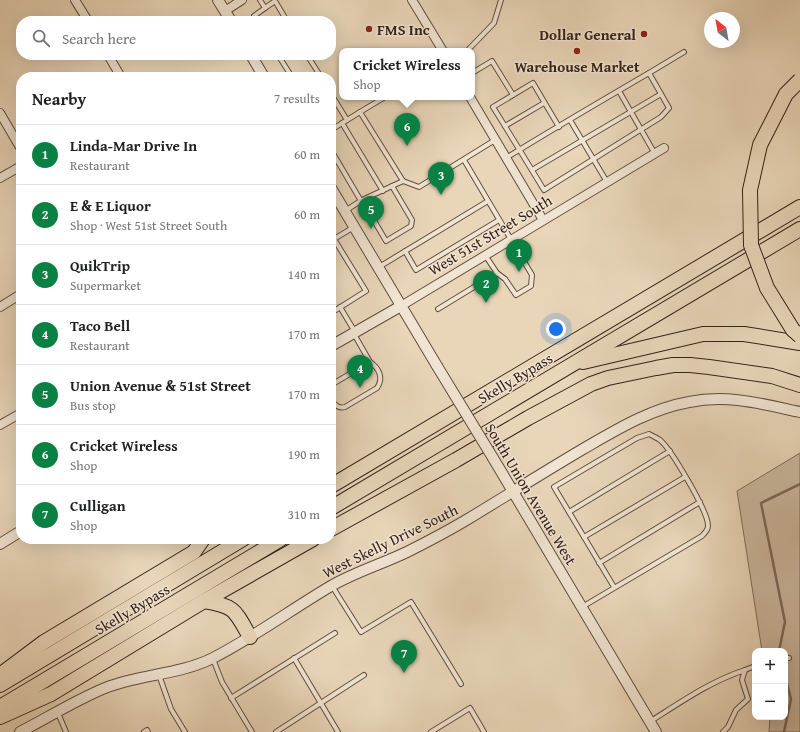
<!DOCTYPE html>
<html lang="en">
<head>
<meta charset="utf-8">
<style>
  :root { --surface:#fff; --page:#f6f6f6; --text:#202124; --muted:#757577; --line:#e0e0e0; --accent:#0b8043 }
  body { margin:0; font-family:"Gentium Book Plus",serif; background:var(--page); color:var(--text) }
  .controls { position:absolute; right:12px; bottom:12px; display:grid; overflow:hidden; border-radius:8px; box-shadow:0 4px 16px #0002 }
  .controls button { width:36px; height:36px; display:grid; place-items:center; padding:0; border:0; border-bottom:1px solid var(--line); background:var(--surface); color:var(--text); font:20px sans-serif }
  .compass { position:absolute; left:704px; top:12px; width:36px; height:36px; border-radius:50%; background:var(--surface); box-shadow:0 4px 16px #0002; rotate:329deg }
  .you { position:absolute; left:556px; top:329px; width:14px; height:14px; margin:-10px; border:3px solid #fff; border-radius:50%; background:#1a73e8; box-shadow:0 0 0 6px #1a73e833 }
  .badge { display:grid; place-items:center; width:26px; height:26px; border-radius:50%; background:var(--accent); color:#fff; font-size:13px; font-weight:700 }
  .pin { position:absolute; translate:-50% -33px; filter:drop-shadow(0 1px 2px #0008) }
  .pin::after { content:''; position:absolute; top:21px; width:14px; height:12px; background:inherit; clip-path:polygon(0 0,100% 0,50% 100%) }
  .popup { position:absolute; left:339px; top:48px; width:136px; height:52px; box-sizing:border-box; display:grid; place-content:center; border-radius:8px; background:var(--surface); filter:drop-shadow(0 1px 3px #0005); font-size:13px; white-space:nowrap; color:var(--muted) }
  .popup b { font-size:15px; color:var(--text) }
  .popup::after { content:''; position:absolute; left:50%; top:100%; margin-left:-8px; border:8px solid transparent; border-top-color:var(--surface) }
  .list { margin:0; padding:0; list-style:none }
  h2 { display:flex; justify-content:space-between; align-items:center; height:52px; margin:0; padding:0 16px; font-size:17px }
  h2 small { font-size:13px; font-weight:400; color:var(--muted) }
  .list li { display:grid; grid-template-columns:26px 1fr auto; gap:12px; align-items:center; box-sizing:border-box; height:60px; padding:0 16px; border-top:1px solid var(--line) }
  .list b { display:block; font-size:15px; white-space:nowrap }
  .list p { margin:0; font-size:13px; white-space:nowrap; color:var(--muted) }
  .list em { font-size:13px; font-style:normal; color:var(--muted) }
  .icon { flex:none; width:22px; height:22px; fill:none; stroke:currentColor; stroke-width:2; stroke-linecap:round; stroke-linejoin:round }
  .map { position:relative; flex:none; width:800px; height:732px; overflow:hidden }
  .search { position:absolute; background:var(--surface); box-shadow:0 4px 16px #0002; left:16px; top:16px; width:320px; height:44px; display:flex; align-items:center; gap:10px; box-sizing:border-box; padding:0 14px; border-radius:16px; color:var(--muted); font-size:15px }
  .panel { position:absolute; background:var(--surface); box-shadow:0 4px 16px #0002; left:16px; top:72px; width:320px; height:472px; border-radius:16px }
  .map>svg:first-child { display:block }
</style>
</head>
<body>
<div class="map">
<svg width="800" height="732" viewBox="0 0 800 732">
  <rect width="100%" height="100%" fill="#e9d6b9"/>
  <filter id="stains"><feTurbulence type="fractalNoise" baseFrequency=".005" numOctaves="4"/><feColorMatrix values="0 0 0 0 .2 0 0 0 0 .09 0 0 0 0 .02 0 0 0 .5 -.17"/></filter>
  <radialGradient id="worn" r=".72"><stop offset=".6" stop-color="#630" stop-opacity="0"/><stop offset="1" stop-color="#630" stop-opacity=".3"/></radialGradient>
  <!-- green -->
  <polygon fill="#cab79e" stroke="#7f6c5b" points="800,453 800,732 769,732 770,717 785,717 785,651 762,651 737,491"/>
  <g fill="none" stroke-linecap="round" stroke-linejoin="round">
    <!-- stream -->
    <g stroke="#7b6858" stroke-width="2.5">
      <polyline points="779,651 785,622 761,503 800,484"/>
      <polyline points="784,732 791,699 785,676"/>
    </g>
    <!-- service casing -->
    <g stroke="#614e40" stroke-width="6">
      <g id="service">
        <polyline points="260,0 265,8 275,1 287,21"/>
        <polyline points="257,21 254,16 265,8"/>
        <polyline points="467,51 494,23 501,0"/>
        <polyline points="278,55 292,77"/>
        <polyline points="307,55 321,77"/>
        <polyline points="472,73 492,61 513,95"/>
        <polyline points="649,73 684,52"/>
        <polyline points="619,91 655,154"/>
        <polyline points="331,94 347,120"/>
        <polyline points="360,112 385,97"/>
        <polyline points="570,120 607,182"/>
        <polyline points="342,123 383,191"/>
        <polyline points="505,126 544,103"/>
        <polyline points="331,130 360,112 403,181"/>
        <polyline points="331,150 361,201"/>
        <path d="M506,158C553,129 601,101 649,73L669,108L661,117L544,190C527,162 510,134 493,107L533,83L559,127"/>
        <polyline points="464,160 532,275 531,286 516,295 505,279 497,273"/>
        <polyline points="532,170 661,94"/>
        <polyline points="362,200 386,241 411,226 412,220 392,186"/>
        <polyline points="345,211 362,200 403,181 419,187 495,140"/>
        <polyline points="405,251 416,270 499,220"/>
        <polyline points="379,267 488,201"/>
        <polyline points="340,307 355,332"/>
        <polyline points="438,309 497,273 485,255"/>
        <polyline points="331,313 366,291 334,239 354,227"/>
        <polyline points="331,385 370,362"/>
        <path d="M331,400C335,405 339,409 345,407L377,388C384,378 379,368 370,362L354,334"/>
        <polyline points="569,512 670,451"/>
        <polyline points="584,537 685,477"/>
        <polyline points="599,563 700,502"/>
        <polyline points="332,586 361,632 411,602 461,684"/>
        <path d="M582,607L702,536C705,533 708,530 708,526C709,513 671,449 660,440C657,438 653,436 649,434L637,438L554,487L614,587"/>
        <polyline points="294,658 338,732"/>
        <polyline points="785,658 789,658"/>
        <polyline points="213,659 222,682 252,732"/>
        <polyline points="745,670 755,666"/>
        <polyline points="159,675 171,709 185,732"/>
        <polyline points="231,698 335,633"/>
        <polyline points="58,713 66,732"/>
        <path d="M651,721C681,702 711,681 745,670L742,680L748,699L736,710L728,727L723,732"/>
        <polyline points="144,732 147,730 148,732"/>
        <polyline points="276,732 364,675"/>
        <polyline points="431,732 470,708 484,732"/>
      </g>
    </g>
    <!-- minor casing -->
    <g stroke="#614e40" stroke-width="10">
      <g id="minor">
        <polyline points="75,0 88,21"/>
        <polyline points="412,0 443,51"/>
        <polyline points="225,11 242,0"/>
        <polyline points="108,55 121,77"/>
        <polyline points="470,97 543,220"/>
        <polyline points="0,113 21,149"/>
        <polyline points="0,178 21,166"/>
        <polyline points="401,306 664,148"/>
        <polyline points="0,307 21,294"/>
        <polyline points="0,425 21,413"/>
      </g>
    </g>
    <!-- tertiary casing -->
    <g stroke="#614e40" stroke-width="12">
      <g id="tertiary">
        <polyline points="218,0 231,21"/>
        <polyline points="251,55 264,77"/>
        <polyline points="331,188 437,366"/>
        <polyline points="331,346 401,306"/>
        <polyline points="493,458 656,732"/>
        <polyline points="0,544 21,531"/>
        <path d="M20,732C47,718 76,700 105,688C140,674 179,675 213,658C254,637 292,609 331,586C355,572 382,564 407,552C427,542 448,531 468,519C506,496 544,472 583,449C616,430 650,409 689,402C728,394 762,404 800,412"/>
      </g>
    </g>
    <!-- motorway casing -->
    <g stroke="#342118" stroke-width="16">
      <g id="motorway">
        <polyline points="583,362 703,334 744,334 800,343"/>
        <polyline points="331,486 800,207"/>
        <polyline points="331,508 800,229"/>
        <polyline points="331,529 456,460 528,418 591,384 608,378 656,368 673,365 690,365 709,367 772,376 800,385"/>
        <path d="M204,601C236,606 235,611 250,637"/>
        <polyline points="0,675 44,642 194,552 203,539"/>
        <polyline points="0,685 243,539"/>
        <polyline points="0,707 281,539"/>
        <polyline points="0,717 51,694 204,601 313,539"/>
      </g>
    </g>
    <!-- service -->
    <use href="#service" stroke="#f1e4d2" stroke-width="4"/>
    <!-- minor -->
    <use href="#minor" stroke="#f1e4d2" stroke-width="8"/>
    <!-- tertiary -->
    <use href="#tertiary" stroke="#f1e4d2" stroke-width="10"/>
    <!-- motorway -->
    <use href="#motorway" stroke="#e9d6b9" stroke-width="14"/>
    <!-- tertiary-bridge casing -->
    <g stroke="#614e40" stroke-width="12" stroke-linecap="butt">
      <polyline id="tertiary-bridge" points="437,366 493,458"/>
    </g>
    <!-- motorway-bridge casing -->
    <g stroke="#342118" stroke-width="16" stroke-linecap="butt">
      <polyline id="motorway-bridge" points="800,80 786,94 760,145 750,190 751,245 767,288 793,330 800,336"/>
    </g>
    <!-- tertiary-bridge -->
    <use href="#tertiary-bridge" stroke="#f1e4d2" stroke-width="10"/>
    <!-- motorway-bridge -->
    <use href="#motorway-bridge" stroke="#e9d6b9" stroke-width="14"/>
  </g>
  <!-- markers -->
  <g fill="#8f2418" stroke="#f1e4d2" stroke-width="1.5">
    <circle cx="369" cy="29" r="4"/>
    <circle cx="644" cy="34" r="4"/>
    <circle cx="577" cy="51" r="4"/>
  </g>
  <g text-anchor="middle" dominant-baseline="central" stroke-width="3" stroke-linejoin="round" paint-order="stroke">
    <!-- poi labels -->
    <g font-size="15" font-weight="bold" fill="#342118" stroke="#f1e4d2" text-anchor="start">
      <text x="377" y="29">FMS Inc</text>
      <text x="636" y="34" text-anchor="end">Dollar General</text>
      <text x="577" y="66" text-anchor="middle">Warehouse Market</text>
    </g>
    <!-- street labels -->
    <g font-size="15" fill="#342118" stroke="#f1e4d2">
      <text transform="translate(490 235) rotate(-31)">West 51st Street South</text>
      <text transform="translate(515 378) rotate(-31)">Skelly Bypass</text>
      <text transform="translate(531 494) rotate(59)">South Union Avenue West</text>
      <text transform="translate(390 541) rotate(-26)">West Skelly Drive South</text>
      <text transform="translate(132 609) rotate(-31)">Skelly Bypass</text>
    </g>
  </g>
  <rect width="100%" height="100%" filter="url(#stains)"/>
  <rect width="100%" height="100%" fill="url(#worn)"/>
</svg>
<div class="controls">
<button>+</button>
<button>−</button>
</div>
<svg class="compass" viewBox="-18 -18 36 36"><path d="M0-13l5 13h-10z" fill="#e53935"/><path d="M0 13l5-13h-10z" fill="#757577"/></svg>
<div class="you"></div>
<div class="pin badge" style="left:519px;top:272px">1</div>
<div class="pin badge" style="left:486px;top:303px">2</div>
<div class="pin badge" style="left:441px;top:195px">3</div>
<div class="pin badge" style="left:360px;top:388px">4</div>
<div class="pin badge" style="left:371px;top:229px">5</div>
<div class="pin badge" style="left:407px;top:146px">6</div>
<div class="popup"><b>Cricket Wireless</b>Shop</div>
<div class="pin badge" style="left:404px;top:673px">7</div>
<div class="search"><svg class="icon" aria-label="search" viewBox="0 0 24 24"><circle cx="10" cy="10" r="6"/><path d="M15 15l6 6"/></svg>Search here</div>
<section class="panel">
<h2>Nearby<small>7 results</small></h2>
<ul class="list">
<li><span class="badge">1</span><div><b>Linda-Mar Drive In</b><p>Restaurant</p></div><em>60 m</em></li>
<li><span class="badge">2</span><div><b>E &amp; E Liquor</b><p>Shop · West 51st Street South</p></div><em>60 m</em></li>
<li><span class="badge">3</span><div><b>QuikTrip</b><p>Supermarket</p></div><em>140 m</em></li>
<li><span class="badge">4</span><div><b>Taco Bell</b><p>Restaurant</p></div><em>170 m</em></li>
<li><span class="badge">5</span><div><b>Union Avenue &amp; 51st Street</b><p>Bus stop</p></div><em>170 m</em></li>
<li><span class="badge">6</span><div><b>Cricket Wireless</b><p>Shop</p></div><em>190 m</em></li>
<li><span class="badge">7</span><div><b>Culligan</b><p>Shop</p></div><em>310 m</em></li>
</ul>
</section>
</div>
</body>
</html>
